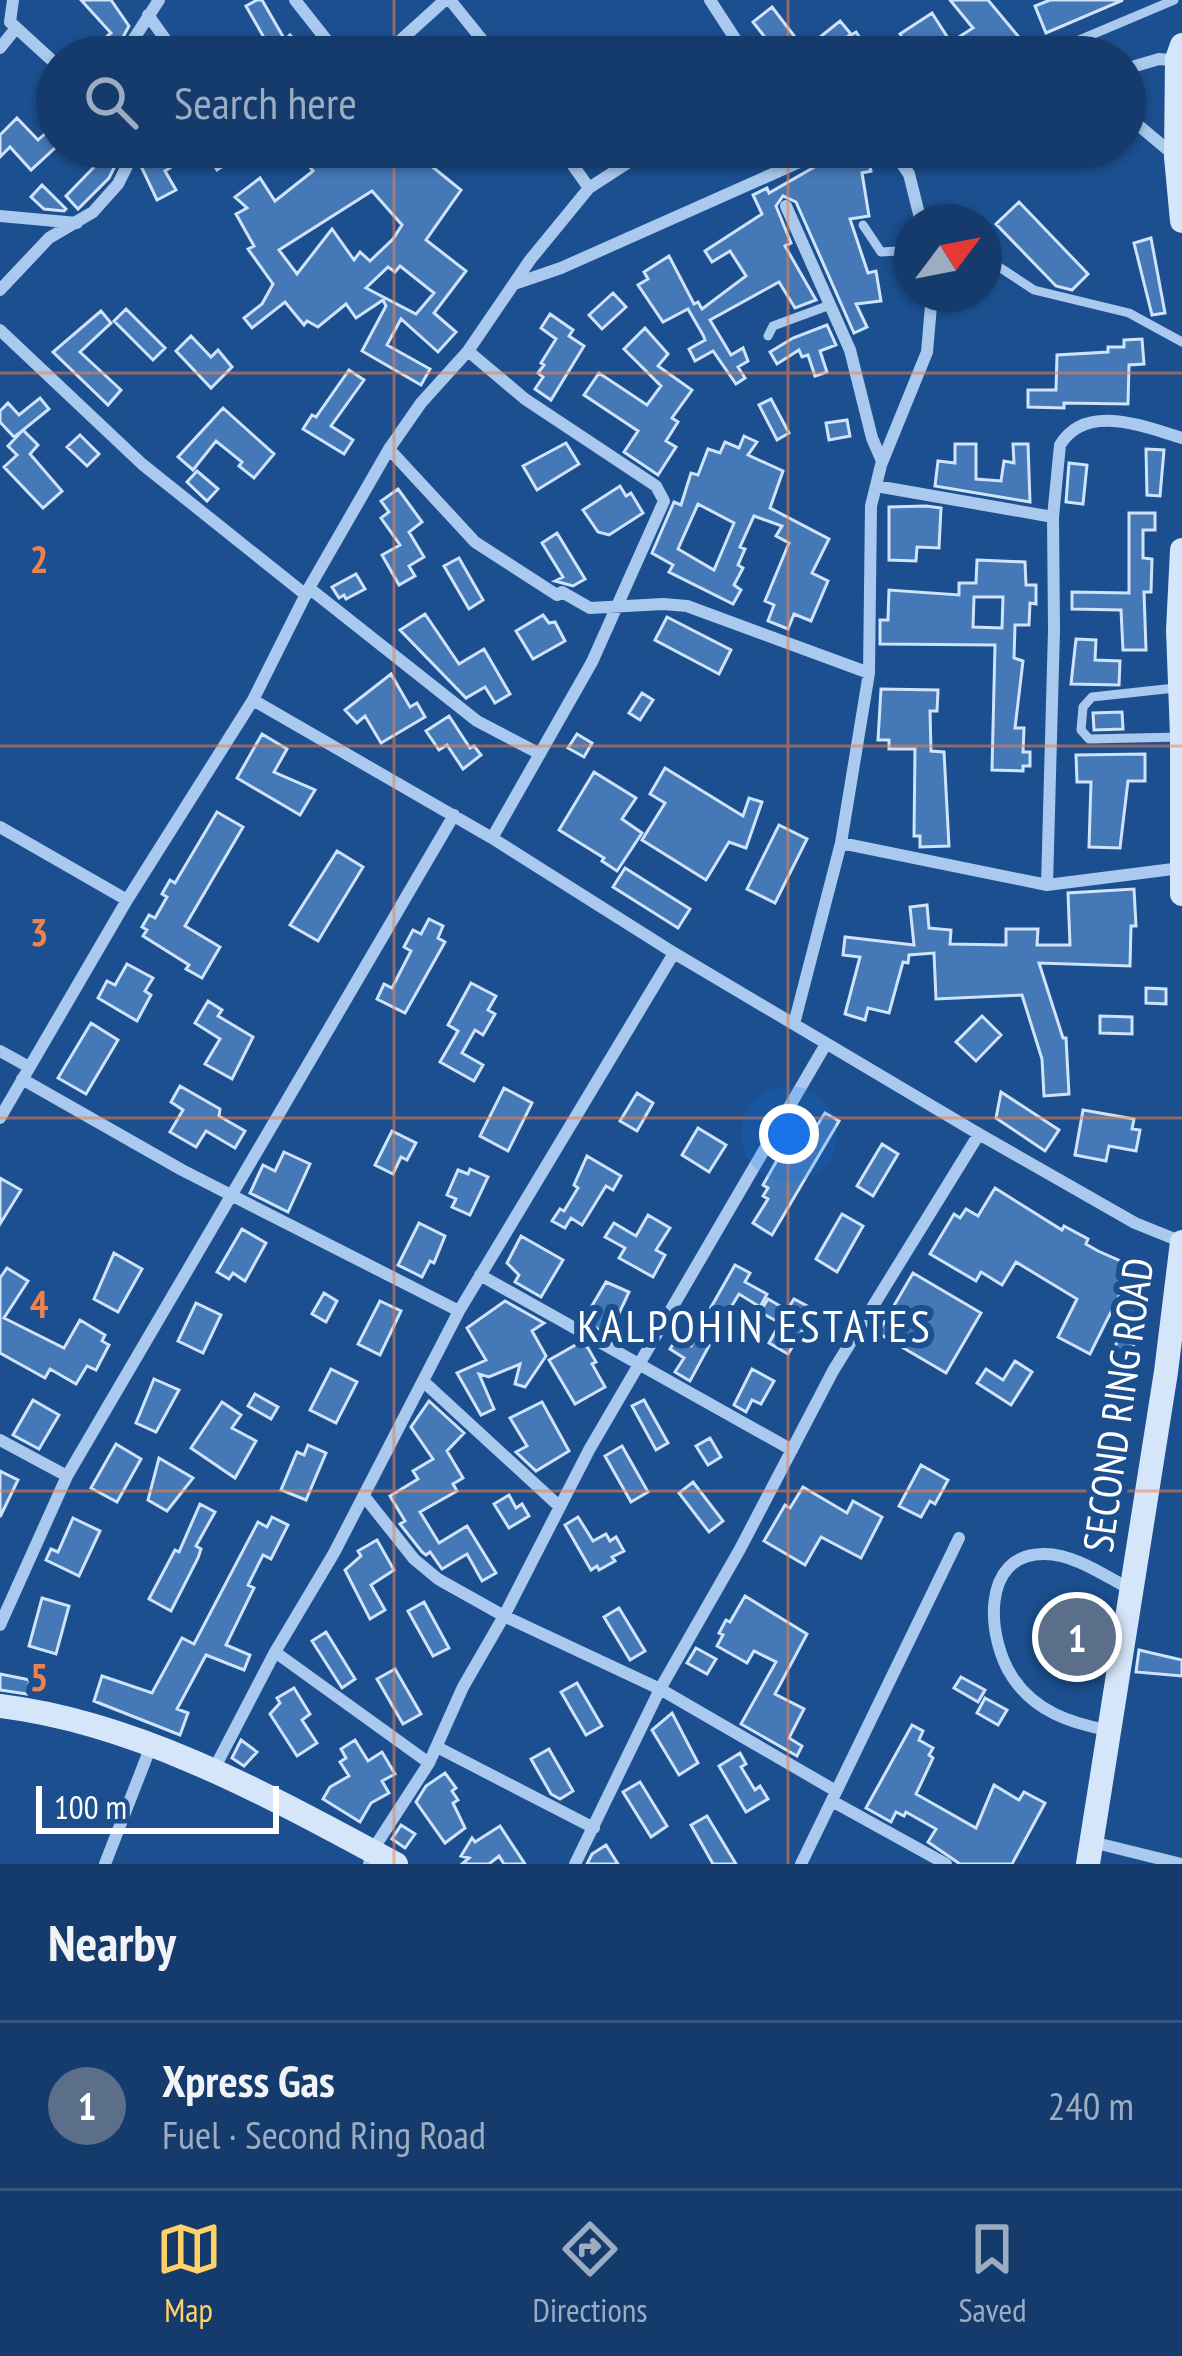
<!DOCTYPE html>
<html lang="en">
<head>
<meta charset="utf-8">
<style>
  :root { --surface:#143b6b; --page:#214673; --text:#f1f3f6; --muted:#9dadc1; --line:#33557e; --accent:#ffd166 }
  body { margin:0; font-family:"PT Sans Narrow",sans-serif; background:var(--page); color:var(--text) }
  .compass { position:absolute; left:894px; top:204px; width:108px; height:108px; border-radius:50%; background:var(--surface); box-shadow:0 3px 9px #0004; rotate:58deg }
  .scale { position:absolute; left:36px; bottom:30px; width:243px; box-sizing:border-box; padding-left:12px; border:6px solid #fff; border-top:0; font-size:33px; line-height:42px; white-space:nowrap; color:#fff; -webkit-text-stroke:9px #1b4f8f; paint-order:stroke }
  .you { position:absolute; left:789px; top:1134px; width:42px; height:42px; margin:-30px; border:9px solid #fff; border-radius:50%; background:#1a73e8; box-shadow:0 0 0 18px #1a73e833 }
  .badge { display:grid; place-items:center; width:78px; height:78px; border-radius:50%; background:var(--accent); color:#fff; font-size:39px; font-weight:700 }
  .pin { position:absolute; translate:-50% -50%; border:6px solid #fff; box-shadow:0 3px 12px #0006 }
  .list { margin:0; padding:0; list-style:none }
  h2 { display:flex; justify-content:space-between; align-items:center; height:156px; margin:0; padding:0 48px; font-size:51px }
  h2 small { font-size:39px; font-weight:400; color:var(--muted) }
  .list li { display:grid; grid-template-columns:78px 1fr auto; gap:36px; align-items:center; box-sizing:border-box; height:168px; padding:0 48px; border-top:3px solid var(--line) }
  .list b { display:block; font-size:45px; white-space:nowrap }
  .list p { margin:0; font-size:39px; white-space:nowrap; color:var(--muted) }
  .list em { font-size:39px; font-style:normal; color:var(--muted) }
  .icon { flex:none; width:66px; height:66px; fill:none; stroke:currentColor; stroke-width:2; stroke-linecap:round; stroke-linejoin:round }
  .map { position:relative; flex:none; width:1182px; height:1864px; overflow:hidden }
  .search { position:absolute; background:var(--surface); box-shadow:0 3px 9px #0004; left:36px; right:36px; top:36px; height:132px; display:flex; align-items:center; gap:30px; box-sizing:border-box; padding:0 42px; border-radius:66px; color:var(--muted); font-size:45px }
  .sheet { height:324px; background:var(--surface) }
  nav { display:flex; justify-content:space-around; align-items:center; box-sizing:border-box; height:168px; border-top:3px solid var(--line); background:var(--surface); font-size:33px; color:var(--muted) }
  nav a { display:grid; justify-items:center; gap:6px }
  nav .on { color:var(--accent) }
  .map>svg:first-child { display:block }
  .building { fill:#4478b7; stroke:#cfe3fa; stroke-width:3; fill-rule:evenodd }
  .lines { fill:none; stroke-linecap:round; stroke-linejoin:round }
  .lane { stroke:#a9c9ee; stroke-width:9 }
  .street { stroke:#a9c9ee; stroke-width:12 }
  .secondary { stroke:#d6e6fa; stroke-width:24 }
  .grid { fill:none; stroke:#ee8249; stroke-width:3; stroke-opacity:0.55 }
  .labels { text-anchor:middle; stroke-width:12; stroke-linejoin:round; paint-order:stroke }
  .street-label { font-size:42px; fill:#fff; stroke:#1b4f8f }
  .neighbourhood-label { font-size:45px; letter-spacing:3px; fill:#fff; stroke:#1b4f8f }
  .grid-label { font-size:39px; text-anchor:middle; font-weight:bold; fill:#ee8249; stroke:#1b4f8f; stroke-width:12; stroke-linejoin:round; paint-order:stroke }
</style>
</head>
<body>
<div class="map">
<svg width="1182" height="1864" viewBox="0 0 1182 1864">
  <rect width="100%" height="100%" fill="#1b4f8f"/>
  <path class="building" d="M81 0H111L129 26 112 57H105L97 45 111 33Z
    M257 0H262L285 40 290 35 302 48 292 57H275L246 6Z
    M950 0H988L1023 42 1005 57H957L948 44 973 28Z
    M1050 0H1123L1046 33 1035 6Z
    M772 7 798 41 779 55 753 22Z
    M932 13 948 38 915 57 900 34Z
    M840 21 851 34 823 57H795Z
    M856 32 873 57H857L845 39Z
    M17 118 38 140 57 123V146L31 170 10 147 0 157V135Z
    M81 147H103L118 160 109 178 78 209 66 196 96 165Z
    M149 147H203L165 171 176 190 157 200 139 162 152 151Z
    M204 147H219L228 163 217 170Z
    M309 147H322L330 157 343 147H408L461 190 426 240 466 271 434 313 456 332 438 352 401 319 387 345 430 369 421 385 362 351 386 306 383 300 356 318 346 304 318 327 307 321 304 325 285 302 252 328 244 318 262 304 273 284 248 249 254 246 236 214 247 208 235 197 260 178 275 201 313 171 300 154ZM372 191 402 225 393 239 370 261 360 252 354 260 332 229 297 274 279 250ZM400 266 434 293 416 314 366 288 388 267 395 272Z
    M867 154 871 171 862 173 869 216 850 219 868 273 876 271 881 301 856 304 867 327 854 333 796 202 783 196 776 206 791 243 785 246 816 300 795 308 779 282 710 320 731 355 743 348 748 361 738 367 745 378 736 384 713 351 695 361 689 349 705 340 703 335 688 309 663 322 638 285 648 279 644 272 669 256 694 304 698 302 702 309 746 276 730 251 712 262 705 251 762 214 753 195 767 188 769 193 818 165Z
    M42 185 66 209 64 211 44 209 31 197Z
    M1019 202 1088 274 1072 290 1056 286 996 224Z
    M1151 238 1165 313 1152 315 1134 243Z
    M613 293 626 307 602 329 589 315Z
    M126 309 165 348 153 360 114 321Z
    M101 311 111 323 80 352 121 390 108 405 53 352Z
    M550 314 573 330 569 336 584 346 551 400 535 389 543 377 538 373 544 365 541 363 556 339 541 328Z
    M827 325 836 345 820 351 827 372 815 376 808 355 802 357 799 350 777 364 770 352 793 338Z
    M645 328 668 354 658 366 692 390 672 418 678 422 666 441 676 447 658 475 624 452 638 431 584 395 599 373 647 405 661 386 624 349Z
    M191 336 211 357 218 350 232 367 211 388 176 351Z
    M1142 339 1144 364 1129 365 1128 404 1064 403V408L1028 407V390H1056L1057 355 1108 352V347H1124V340Z
    M349 370 364 380 331 426 353 440 344 454 303 429 312 415 316 417Z
    M40 398 49 409 23 430 38 445 30 454 62 491 43 508 4 467 17 455 8 446 22 431 14 437 0 422V411L8 403 19 415Z
    M771 399 789 433 777 440 759 405Z
    M223 408 274 454 254 478 239 466 242 462 216 441 193 470 178 457Z
    M847 420 850 436 829 440 826 423Z
    M80 435 99 454 87 466 67 447Z
    M744 436 757 442 748 455 783 471 770 508 829 539 812 573 828 581 811 621 794 614 788 629 768 621 774 605 765 601 789 543 776 536 782 526 754 516 740 547 745 549 738 565 743 568 734 585 741 590 733 604 669 572 673 565 652 553 674 502 681 505 691 473 698 475 708 449 720 453 725 442 739 448ZM698 504 734 523 714 570 678 549Z
    M566 443 579 464 537 490 523 466Z
    M955 444H976V479L1001 481 1004 461 1014 463 1013 444H1028L1030 502 935 486 938 461 955 463Z
    M1146 449 1164 450 1160 496 1147 495Z
    M1069 463 1087 465 1083 504 1066 502Z
    M197 471 218 489 207 501 187 482Z
    M620 486 626 496 631 493 643 513 609 535 598 532 583 510Z
    M398 489 422 522 409 532 424 557 409 566 415 576 399 585 382 555 400 545 381 518 389 512 381 501Z
    M926 506 941 508 939 548 917 547 916 561 889 560V507Z
    M1129 513H1155V530H1143V558L1152 559 1151 592H1144L1146 650H1123L1121 610 1072 609V592L1129 593Z
    M557 533 585 579 573 586 555 581 563 577 542 543Z
    M459 558 483 600 469 609 444 566Z
    M977 560 1025 562 1026 585H1036V604L1030 603 1029 625H1015L1014 658 1023 661 1015 728H1024L1023 752H1030V766H1023V771L992 770 995 645 880 644V620H888L889 590 959 595V583H976ZM974 597H1003L1002 628 973 627Z
    M356 574 365 589 346 599 344 595 339 598 332 587Z
    M425 614 459 664 484 649 510 694 495 703 485 687 466 698 400 630Z
    M543 615 549 623 555 622 565 641 533 659 516 631Z
    M667 617 731 650 719 674 655 640Z
    M1076 639 1096 640 1095 660 1120 661 1119 685 1071 684Z
    M391 674 410 707 417 703 425 717 381 743 365 716 357 723 345 710Z
    M881 689 938 690 937 711H930L931 751 944 752 949 846 920 847V836H914L915 749H889V740H878Z
    M642 693 653 700 640 720 629 713Z
    M1122 712 1123 729 1094 730 1093 713Z
    M449 716 470 748 474 746 481 755 463 769 447 745 439 750 426 731Z
    M262 734 287 749 274 772 315 790 300 815 237 778Z
    M577 734 592 743 584 757 568 748Z
    M1145 754V781H1128L1120 848 1089 847 1091 782H1077L1076 755Z
    M665 768 743 816 749 798 762 802 746 848 729 842 706 880 642 840 665 803 650 794Z
    M594 772 636 798 622 819 642 833 617 871 602 861 604 858 559 830Z
    M217 812 243 827 185 926 220 947 202 978 186 969 189 965 143 936 147 930 142 927 149 915 155 918 167 897 162 894 170 880 175 883Z
    M779 825 807 839 775 903 747 889Z
    M337 851 363 867 318 941 290 925Z
    M625 868 690 909 678 928 613 887Z
    M1134 889 1136 926H1131L1130 966 1039 963 1063 1038H1066L1069 1094 1044 1096 1042 1059 1022 995 936 999 934 953 909 955 908 963 903 962 889 1013 868 1008 865 1020 845 1014 860 957 843 955 845 937 914 945 910 907 927 905 929 928 951 930 950 944 1006 945V929H1038L1037 945H1070L1068 893Z
    M429 919 443 926 438 938 445 942 405 1013 377 999 384 984 392 988 411 951 404 947 413 930 421 934Z
    M127 964 153 978 145 991 151 995 137 1021 98 998 107 981 115 985Z
    M471 983 496 996 488 1010 495 1014 483 1035 475 1030 462 1053 483 1065 474 1081 440 1062 458 1031 448 1025Z
    M1146 988 1166 989V1004L1146 1003Z
    M208 1001 222 1010 218 1016 253 1037 232 1079 205 1064 220 1039 195 1023Z
    M982 1016 1001 1035 976 1061 956 1042Z
    M1100 1016 1132 1017V1034L1100 1033Z
    M91 1023 118 1040 86 1094 58 1078Z
    M180 1086 220 1109 219 1116 245 1131 235 1148 206 1131 196 1147 170 1132 183 1110 171 1102Z
    M504 1088 532 1103 508 1151 480 1136Z
    M1001 1092 1059 1130 1045 1151 996 1118Z
    M637 1093 653 1103 637 1131 620 1121Z
    M1083 1110 1134 1119 1132 1129 1140 1130 1136 1151 1109 1146 1106 1161 1075 1155Z
    M825 1113 839 1121 772 1235 753 1223 768 1199 763 1196 768 1188 763 1185 794 1130 800 1133 806 1122 816 1127Z
    M698 1128 726 1145 709 1172 682 1155Z
    M392 1131 416 1143 407 1160 401 1157 393 1174 375 1165Z
    M882 1144 898 1154 873 1196 857 1186Z
    M284 1152 310 1164 288 1212 250 1193 263 1165 275 1171Z
    M587 1156 621 1176 613 1190 606 1186 582 1225 571 1218 565 1228 552 1221 560 1209 564 1211 578 1188 574 1185Z
    M470 1169 488 1177 470 1215 452 1207 456 1199 447 1195 458 1170 468 1174Z
    M0 1178 21 1190 0 1224Z
    M995 1188 1062 1230 1064 1226 1088 1239 1086 1244 1098 1251 1150 1274 1143 1315 1127 1342 1134 1344 1125 1378 1108 1373 1132 1287 1125 1284 1090 1354 1058 1337 1077 1299 1016 1262 1002 1285 981 1272 976 1281 930 1254 954 1214 960 1218 966 1209 978 1216Z
    M842 1214 863 1226 837 1272 816 1259Z
    M648 1215 670 1228 656 1250 665 1255 653 1277 619 1258 625 1248 605 1237 614 1223 636 1236Z
    M419 1223 445 1236 434 1263 430 1261 422 1277 398 1265Z
    M242 1229 266 1243 245 1281 233 1273 229 1279 217 1272Z
    M521 1236 563 1260 541 1297 515 1282 519 1275 507 1263Z
    M114 1253 142 1269 118 1312 94 1299Z
    M735 1265 750 1273 745 1282 767 1294 760 1307 739 1294 725 1317 710 1309Z
    M7 1268 28 1281 4 1318 64 1348 80 1320 105 1335 102 1341 109 1345 96 1370 87 1366 76 1384 50 1369 45 1378 0 1353V1278Z
    M913 1273 981 1313 946 1373 878 1333Z
    M606 1282 629 1292 609 1335 583 1321Z
    M324 1293 337 1301 326 1322 312 1314Z
    M768 1299 787 1310 794 1299 815 1310 788 1354 769 1343 780 1323 760 1312Z
    M380 1301 401 1311 380 1355 358 1344Z
    M505 1301 544 1323 532 1331 546 1356 525 1387 515 1384 520 1364 489 1377 479 1374 494 1409 481 1415 457 1373 486 1360 467 1328Z
    M196 1303 221 1315 203 1353 178 1341Z
    M703 1325 717 1331 690 1381 675 1372 684 1358 670 1349 677 1338 691 1346Z
    M579 1343 588 1348 596 1362 592 1364 605 1387 575 1404 549 1360Z
    M1015 1361 1032 1372 1011 1405 977 1383 986 1369 1003 1380Z
    M331 1369 357 1382 336 1423 310 1410Z
    M752 1369 774 1381 761 1404 752 1400 746 1412 734 1405Z
    M154 1379 179 1390 156 1432 136 1423Z
    M255 1394 278 1407 271 1419 248 1406Z
    M33 1400 59 1415 39 1449 13 1435Z
    M644 1400 668 1443 656 1450 632 1406Z
    M429 1401 464 1433 447 1451 463 1478 453 1484 457 1491 420 1512 439 1543 467 1526 496 1573 482 1581 467 1554 442 1569 430 1552 426 1555 422 1552 400 1524 405 1521 390 1496 418 1479 413 1471 433 1459 411 1427Z
    M222 1402 241 1415 232 1428 256 1441 235 1478 191 1448Z
    M542 1402 569 1451 536 1471 516 1452 527 1446 510 1418Z
    M710 1438 721 1457 708 1465 696 1446Z
    M116 1444 141 1459 117 1502 91 1488Z
    M308 1445 326 1453 306 1500 281 1490 297 1452 304 1455Z
    M622 1446 648 1492 631 1502 605 1456Z
    M1104 1450H1122V1471L1104 1470Z
    M159 1458 193 1478 167 1511 148 1500Z
    M921 1465 948 1480 935 1504 930 1501 921 1517 899 1506Z
    M0 1471 18 1480 0 1517Z
    M693 1482 723 1521 709 1532 679 1493Z
    M803 1487 847 1513 853 1501 882 1517 861 1558 821 1537 805 1565 764 1541 785 1505 790 1508Z
    M509 1495 516 1508 522 1504 529 1516 509 1528 494 1504Z
    M200 1504 215 1512 196 1546 201 1549 198 1558 171 1611 149 1599 175 1550 179 1552Z
    M272 1517 288 1525 271 1559 263 1555 248 1585 254 1588 226 1645 250 1655 244 1670 206 1655 177 1709 188 1713 180 1735 94 1701 102 1676 152 1693 182 1638 194 1644 258 1522 267 1527Z
    M578 1517 593 1541 606 1534 610 1541 616 1537 624 1551 612 1557 615 1561 599 1570 597 1566 591 1570 565 1525Z
    M73 1518 100 1531 79 1576 46 1560 51 1549 58 1552Z
    M377 1540 394 1570 371 1585 385 1610 370 1619 345 1570 361 1556 358 1551Z
    M745 1596 807 1634 775 1694 804 1709 789 1738 802 1746 797 1756 741 1724 776 1662 754 1651 747 1663 717 1646 723 1635 719 1633 726 1620 730 1622Z
    M42 1598 69 1606 56 1654 29 1646Z
    M424 1602 449 1648 433 1656 408 1611Z
    M619 1608 645 1651 630 1660 604 1617Z
    M326 1632 355 1679 342 1688 312 1641Z
    M696 1648 716 1659 707 1674 687 1663Z
    M1139 1650 1182 1660V1676L1136 1672Z
    M395 1669 421 1714 403 1724 377 1679Z
    M0 1674 30 1680 27 1694 0 1690Z
    M961 1677 985 1690 978 1702 954 1688Z
    M577 1683 602 1726 586 1735 561 1692Z
    M294 1688 310 1714 302 1720 317 1743 297 1756 270 1714 280 1703 277 1698Z
    M985 1698 1007 1710 998 1725 977 1713Z
    M672 1713 698 1763 679 1775 652 1730Z
    M912 1725 923 1731 919 1740 933 1748 929 1755 933 1758 916 1794 976 1828 994 1785 1019 1800 1024 1792 1045 1803 1012 1864H960L928 1842 936 1829 906 1812 904 1816 896 1812 891 1822 866 1808Z
    M241 1740 257 1752 244 1766 232 1758Z
    M355 1740 368 1761 382 1752 395 1774 382 1781 389 1793 371 1803 360 1822 323 1799 330 1787 349 1776 340 1762 346 1758 341 1749Z
    M549 1749 573 1791 560 1799 551 1794 531 1759Z
    M740 1753 746 1764 741 1767 755 1790 760 1786 768 1799 746 1812 719 1766Z
    M445 1773 456 1788 452 1791 458 1800 453 1803 465 1828 445 1843 416 1802 426 1786Z
    M640 1782 667 1826 651 1837 623 1792Z
    M707 1816 736 1864H713L691 1825Z
    M401 1825 415 1834 405 1848 392 1839Z
    M500 1826 525 1864H504L499 1856 489 1864H462L469 1858 461 1856 472 1838 475 1842Z
    M606 1845 618 1864H587L592 1854Z"/>
  <g class="lines">
    <path class="lane" d="M1039 57 1174 0
      M863 225 881 252 912 250
      M984 262 996 265 1034 290 1129 313 1182 342
      M768 336 773 326 830 305
      M1175 688 1092 697 1083 707 1081 730 1089 739 1180 737"/>
    <path class="street" d="M13 0 10 22 57 65
      M295 0 340 57
      M450 0 496 57
      M710 0 747 57
      M148 15 178 57
      M0 48 16 28
      M122 57 159 0
      M382 57 445 0
      M1125 69 1159 59 1181 61
      M1125 114 1175 156
      M560 147 589 188
      M890 147 909 174 921 222
      M786 206 850 350 872 438 882 461
      M0 216 77 223
      M517 283 561 268 833 147
      M0 290 49 238 93 212 118 184 128 164 131 147
      M0 330 142 464 306 595
      M468 351 525 399 656 486 664 501 592 662 492 838
      M389 449 475 542 557 595 562 592 590 608 663 604 687 606 869 673
      M876 486 1053 517
      M309 588 477 721 540 754
      M253 700 492 838 674 953 979 1134 1135 1223 1182 1242
      M0 827 127 900
      M841 843 1047 885 1181 868
      M1047 885 1054 630 1053 517 1060 445C1086 402 1145 427 1182 438
      M794 1024 841 843 869 673 871 506 881 465 927 352 932 294
      M0 1051 29 1067
      M22 1079 182 1170 459 1311
      M0 1118 127 900 253 700 309 588 389 449 421 403 468 351 530 260 589 188 652 147
      M480 1275 792 1450
      M424 1382 560 1507
      M0 1440 67 1476
      M364 1496 414 1559 438 1579 504 1616 660 1689 836 1791
      M0 1625 67 1476 454 815
      M275 1652 429 1763
      M1107 1730C1070 1723 1035 1711 1013 1678 987 1640 979 1553 1045 1554 1074 1554 1105 1576 1130 1589
      M437 1747 594 1828
      M213 1771 275 1652 334 1553 459 1311 674 953
      M832 1801 946 1864
      M1092 1842 1181 1864
      M105 1864 151 1746
      M369 1864 372 1851 429 1763 463 1687 504 1616 589 1450 826 1044
      M575 1864 660 1689 740 1549 833 1371 979 1134
      M801 1864 959 1538"/>
    <path class="secondary" d="M1182 45 1177 59 1176 157 1182 221
      M1182 550 1178 630 1182 736
      M1182 738V894
      M0 1706C140 1723 273 1798 396 1864
      M1088 1864 1166 1372 1182 1242"/>
  </g>
  <path class="grid" d="M394 0V57M788 0V57M394 147V1864M788 147V1864M0 373H1182M0 746H1182M0 1118H1182M0 1491H1182"/>
  <g class="labels">
    <g class="street-label">
      <text transform="translate(1118 1405) rotate(-82)" y="15">SECOND RING ROAD</text>
    </g>
    <g class="neighbourhood-label">
      <text x="755" y="1342">KALPOHIN ESTATES</text>
    </g>
  </g>
  <g class="grid-label">
    <text x="39" y="573">2</text>
    <text x="39" y="946">3</text>
    <text x="39" y="1318">4</text>
    <text x="39" y="1691">5</text>
  </g>
</svg>
<svg class="compass" viewBox="-18 -18 36 36"><path d="M0-13l5 13h-10z" fill="#e53935"/><path d="M0 13l5-13h-10z" fill="#9dadc1"/></svg>
<div class="scale">100 m</div>
<div class="you"></div>
<div class="pin badge" style="left:1077px;top:1637px;background:#5c6f8a">1</div>
<div class="search"><svg class="icon" aria-label="search" viewBox="0 0 24 24"><circle cx="10" cy="10" r="6"/><path d="M15 15l6 6"/></svg>Search here</div>
</div>
<section class="sheet">
<h2>Nearby<small></small></h2>
<ul class="list">
<li><span class="badge" style="background:#5c6f8a">1</span><div><b>Xpress Gas</b><p>Fuel · Second Ring Road</p></div><em>240 m</em></li>
</ul>
</section>
<nav>
<a class="on"><svg class="icon" aria-label="map" viewBox="0 0 24 24"><path d="M3 6l6-2 6 2 6-2v14l-6 2-6-2-6 2zM9 4v14M15 6v14"/></svg>Map</a>
<a><svg class="icon" aria-label="directions" viewBox="0 0 24 24"><path d="M12 3l9 9-9 9-9-9zM9 14v-3h6M13 9l2 2-2 2"/></svg>Directions</a>
<a><svg class="icon" aria-label="saved" viewBox="0 0 24 24"><path d="M7 4h10v16l-5-4-5 4z"/></svg>Saved</a>
</nav>
</body>
</html>
